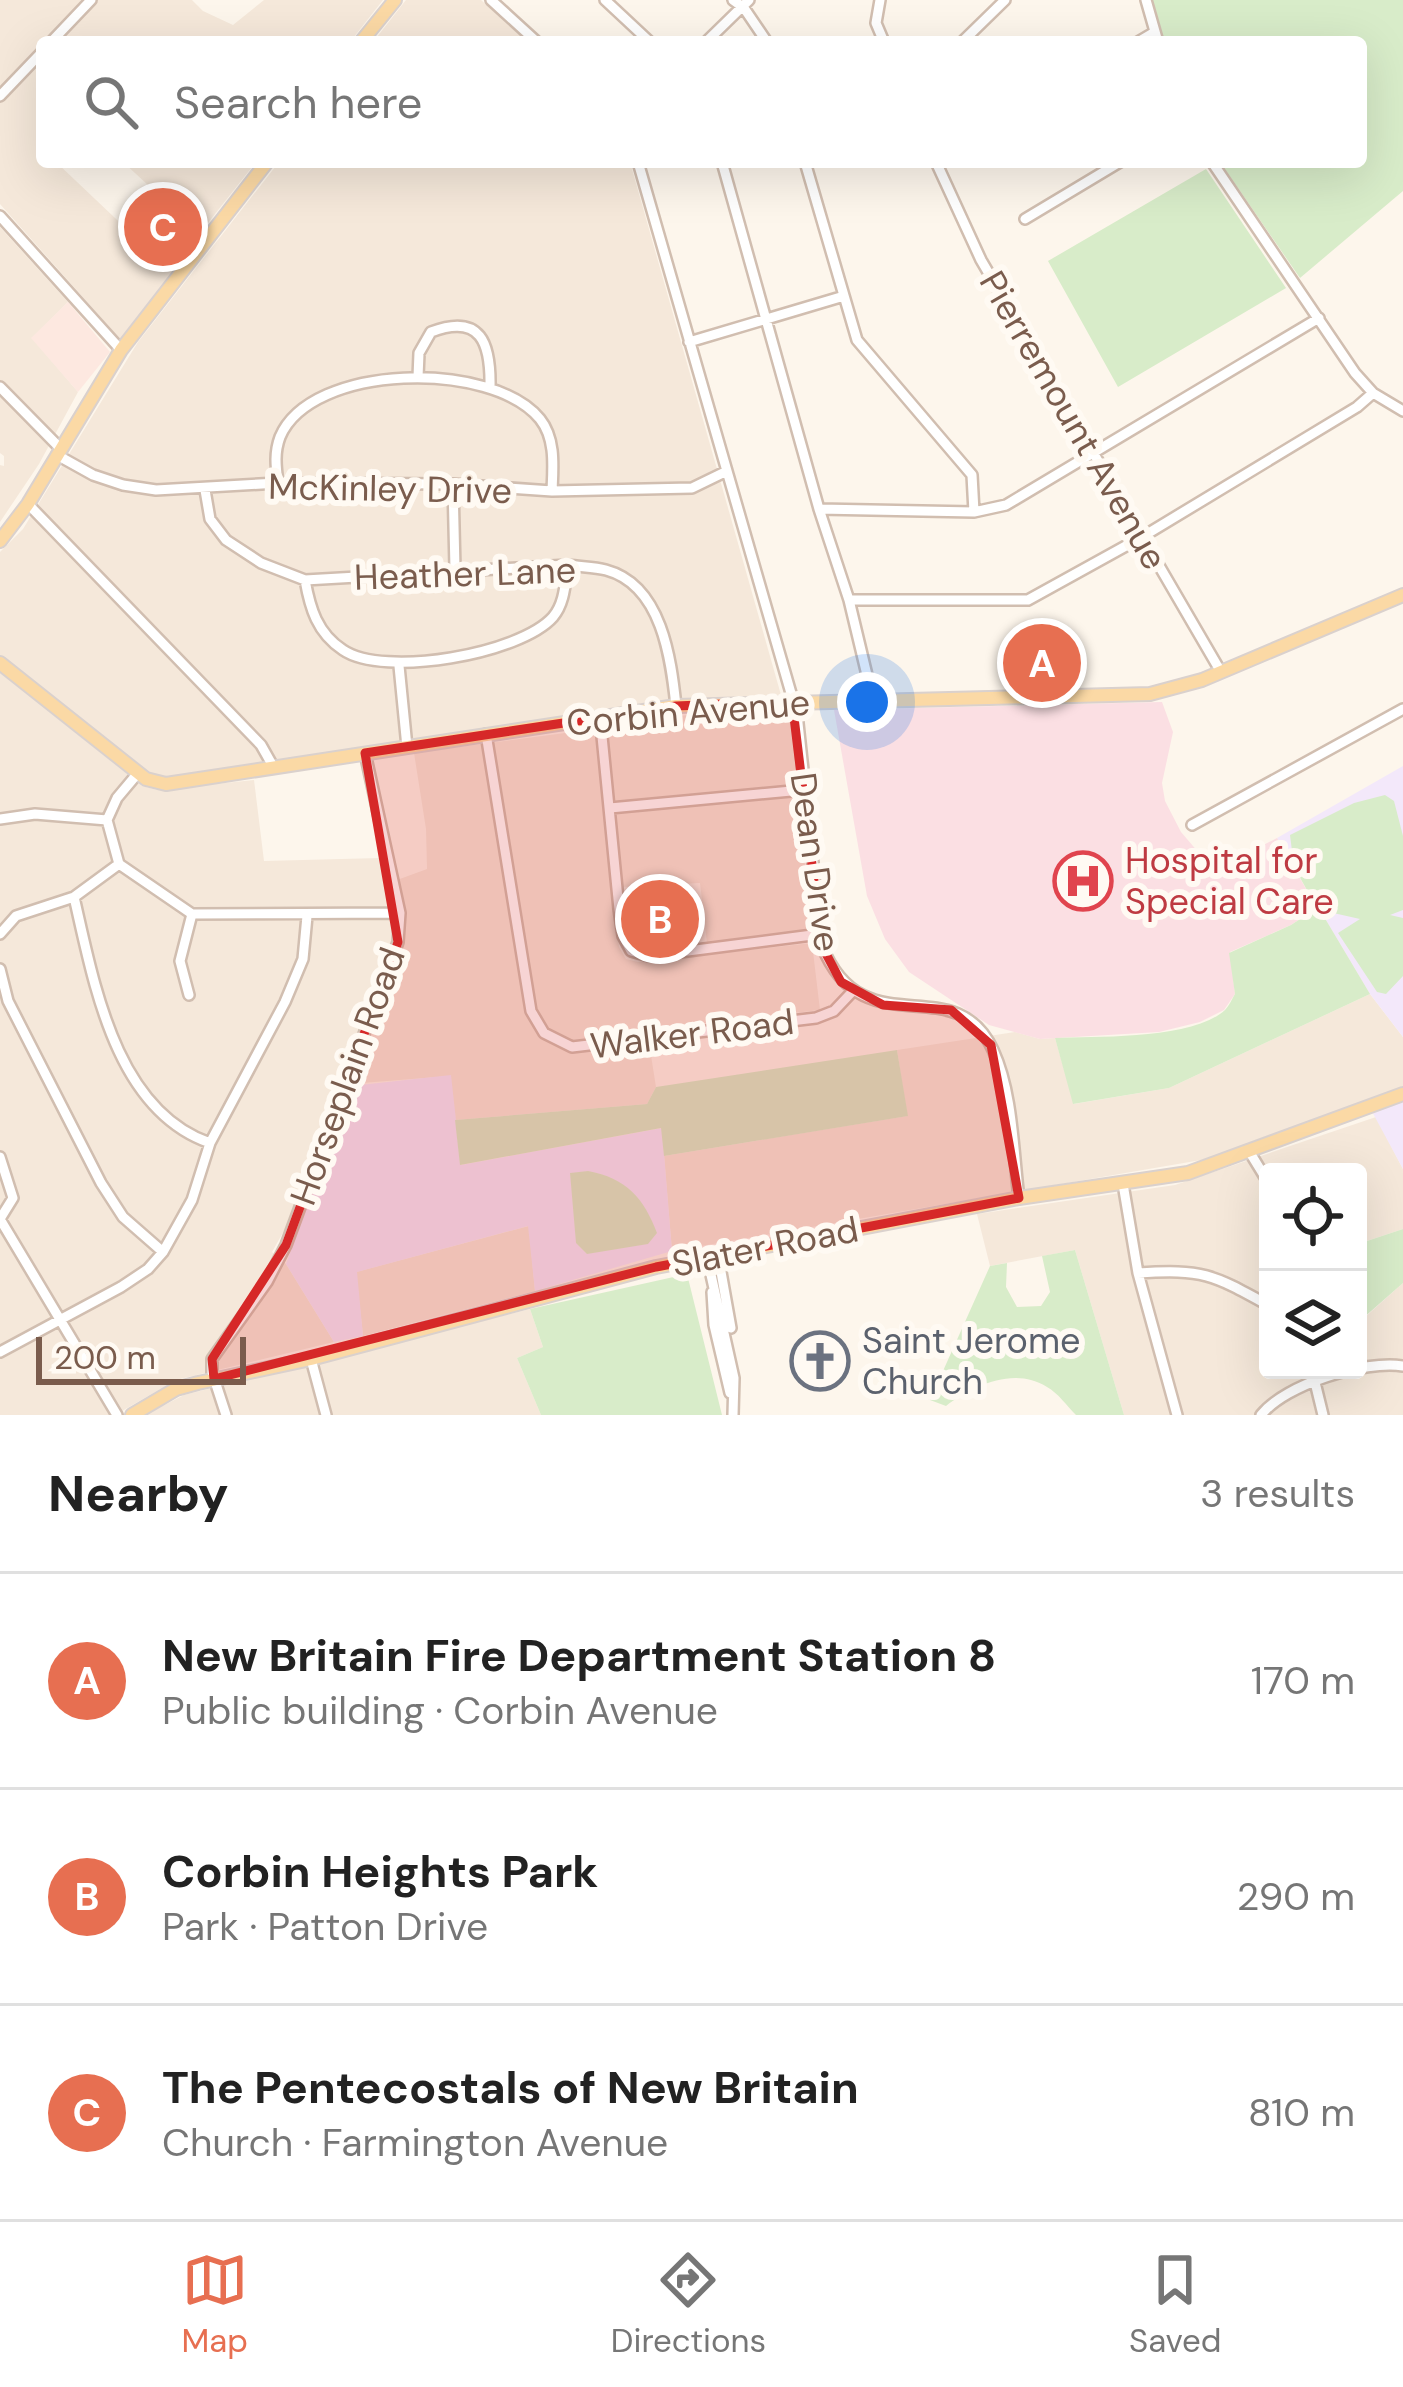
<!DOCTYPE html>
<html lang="en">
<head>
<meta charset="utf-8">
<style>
  :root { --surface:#fff; --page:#f6f6f6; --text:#222; --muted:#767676; --line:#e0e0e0; --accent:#e76f51 }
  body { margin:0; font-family:"DM Sans",sans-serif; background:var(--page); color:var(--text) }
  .controls { position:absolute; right:36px; bottom:36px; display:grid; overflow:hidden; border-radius:12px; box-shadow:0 12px 48px #0002 }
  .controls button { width:108px; height:108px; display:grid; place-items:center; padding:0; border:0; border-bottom:3px solid var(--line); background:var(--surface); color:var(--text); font:60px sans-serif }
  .scale { position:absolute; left:36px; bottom:30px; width:210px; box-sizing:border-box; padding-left:12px; border:6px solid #7a5c4d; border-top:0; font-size:33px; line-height:42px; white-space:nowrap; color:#7a5c4d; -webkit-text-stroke:9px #fffaf3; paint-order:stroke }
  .you { position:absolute; left:867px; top:702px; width:42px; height:42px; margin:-30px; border:9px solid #fff; border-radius:50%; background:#1a73e8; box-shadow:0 0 0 18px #1a73e833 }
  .badge { display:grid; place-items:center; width:78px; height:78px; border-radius:50%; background:var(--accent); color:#fff; font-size:39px; font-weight:700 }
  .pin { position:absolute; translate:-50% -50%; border:6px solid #fff; box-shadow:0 3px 12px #0006 }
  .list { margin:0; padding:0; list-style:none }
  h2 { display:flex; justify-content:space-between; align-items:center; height:156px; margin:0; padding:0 48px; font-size:51px }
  h2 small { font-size:39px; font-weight:400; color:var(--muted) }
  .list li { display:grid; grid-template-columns:78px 1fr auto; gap:36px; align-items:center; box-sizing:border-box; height:216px; padding:0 48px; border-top:3px solid var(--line) }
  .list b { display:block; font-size:45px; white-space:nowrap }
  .list p { margin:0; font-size:39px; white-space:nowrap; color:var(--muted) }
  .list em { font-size:39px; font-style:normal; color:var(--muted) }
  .icon { flex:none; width:66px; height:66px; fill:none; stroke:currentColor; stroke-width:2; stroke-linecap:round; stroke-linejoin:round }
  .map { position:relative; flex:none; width:1403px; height:1415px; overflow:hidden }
  .search { position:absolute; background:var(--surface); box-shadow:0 12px 48px #0002; left:36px; right:36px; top:36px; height:132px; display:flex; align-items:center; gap:30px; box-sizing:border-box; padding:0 42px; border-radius:12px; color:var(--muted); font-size:45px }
  .sheet { height:804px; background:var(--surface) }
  nav { display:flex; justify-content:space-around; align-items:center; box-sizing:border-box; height:168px; border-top:3px solid var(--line); background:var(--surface); font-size:33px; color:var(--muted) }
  nav a { display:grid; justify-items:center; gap:6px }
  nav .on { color:var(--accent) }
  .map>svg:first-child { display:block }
  .residential { fill:#f5e8da }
  .commercial { fill:#fde8e0 }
  .education { fill:#f3e8fa }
  .medical { fill:#fbdfe3 }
  .green { fill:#d8ecc9 }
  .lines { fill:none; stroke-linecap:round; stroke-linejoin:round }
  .minor-casing { stroke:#d1beb0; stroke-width:14 }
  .major-casing { stroke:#dad1cd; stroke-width:16 }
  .minor { stroke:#fff; stroke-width:9 }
  .major { stroke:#fbd9a5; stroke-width:12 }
  .marked { fill:#d62828; fill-opacity:0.2; stroke:#d62828; stroke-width:9; stroke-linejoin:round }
  .labels { text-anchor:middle; stroke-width:12; stroke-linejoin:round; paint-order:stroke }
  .street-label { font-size:36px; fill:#7a5c4d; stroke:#fffaf3 }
  .health-label { font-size:36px; fill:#be3a42; stroke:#fffaf3; text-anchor:start }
  .worship-label { font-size:36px; fill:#5b616d; stroke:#fffaf3; text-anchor:start }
</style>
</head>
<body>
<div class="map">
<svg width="1403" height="1415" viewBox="0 0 1403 1415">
  <rect width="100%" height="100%" fill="#fdf6ec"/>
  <path class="residential" d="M0 0H192L203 11 233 25 264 0H383L350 42H42V162H56L173 273 121 340 0 204Z
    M406 0H481L527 42H373Z
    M123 162H256L200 233Z
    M279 162H630L781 695 155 778 0 657V552L23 529 138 342Z
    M0 227 68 302 32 338 78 392 39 464 0 522V465L4 466V456L0 453Z
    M0 672 142 786 157 790 254 780 264 861 380 858 386 884 427 869 426 829 414 753 595 729 619 947 626 959 638 962 812 943 820 1010 647 1030 656 1087 647 1104 455 1120 450 1076 337 1085 285 1229 272 1252 286 1264 334 1342 176 1380 115 1415H0Z
    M777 708 791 717 811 930 707 943 700 883 622 887 607 727 616 721Z
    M1370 994 1403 1037V1087L1207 1159 672 1251 664 1156 907 1116 897 1050 1015 1032 1040 1039 1055 1038 1074 1104 1169 1088Z
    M1376 1117 1403 1169V1229L1358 1244V1172H1268V1370H1358V1313L1363 1319 1403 1283V1415H1124L1075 1250 990 1266 977 1214 1175 1185Z
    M529 1226 535 1291 363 1336 356 1272Z
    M530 1309 543 1347 517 1358 541 1415H145L184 1395Z"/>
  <path class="commercial" d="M68 302 110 352 78 392 31 338Z"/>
  <path class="education" d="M1403 766V1037L1370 994 1277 838Z
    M451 1075 461 1165 662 1128 672 1251 535 1291 528 1226 357 1272 363 1336 334 1342 286 1264 351 1086Z
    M1403 1094V1169L1369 1106Z"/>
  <path class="medical" d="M1162 702 1173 732 1162 783 1165 801 1181 832 1205 860 1223 866 1277 838 1317 908 1291 925 1230 952 1235 994 1224 1010 1200 1022 1159 1032 1040 1039 989 1025 909 972 885 939 867 896 834 710Z"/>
  <path class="green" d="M1152 0H1403V191L1300 278 1220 162H1361V42H1162Z
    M1206 169 1286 288 1118 387 1048 261Z
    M1385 795 1394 801 1403 836V910L1390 915 1403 918V976L1386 994 1377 992 1338 933 1360 919 1320 910 1370 994 1169 1088 1073 1104 1055 1038C1098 1036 1192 1040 1225 1010 1229 1006 1232 999 1235 994L1229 953 1291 925 1317 908 1294 867 1290 835 1354 803Z
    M688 889 696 943 649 951 635 950 627 937 624 898Z
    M897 1050 908 1116 664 1156 661 1128 460 1165 455 1120 647 1104 656 1087Z
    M588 1171C626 1178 644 1198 657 1233L648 1244 587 1254 576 1243 570 1173Z
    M1403 1229V1283L1362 1319 1358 1313V1244Z
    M1075 1250 1124 1415H1076C1067 1406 1058 1393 1047 1387 1014 1366 972 1386 946 1406L930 1400 990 1266 1007 1263 1006 1287 1017 1307 1041 1306 1050 1292 1042 1256Z
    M687 1274 722 1415H541L517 1358 543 1347 530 1309Z"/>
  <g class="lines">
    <g class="minor-casing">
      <path id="minor" d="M491 0 537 42
        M605 0 650 42
        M733 0 744 8 767 42
        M880 0 876 23 884 42
        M1146 0 1158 42
        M51 42 91 0
        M706 42 749 0
        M962 42 1005 0
        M1138 42 1155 32
        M0 96 42 52
        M638 162 797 714 822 946C864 1050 954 966 993 1050 1013 1093 1013 1151 1019 1198
        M722 162 819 509 849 600 873 700
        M805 162 857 340 972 475 974 512
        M936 162 981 260 1221 672
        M1212 162 1355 373 1373 393 1403 411
        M0 216 121 350
        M1025 219 1120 162
        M689 342 844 296
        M418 377 419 353 431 332C481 313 491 343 490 388
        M0 387 61 449
        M57 455 93 475 123 485 156 490 278 483 453 484 552 491 692 488 727 471
        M278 483C276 467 274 453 280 437 311 363 492 360 540 419 556 439 553 467 552 491
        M453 484 455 569
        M205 490 210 519 226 540 261 563 305 580 568 565C580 567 594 567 606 570 662 585 671 659 676 706
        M28 504 261 745 274 768
        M819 509 974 512 1006 505 1319 318
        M305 580C310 608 317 633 343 650 384 678 520 654 553 617 565 603 565 583 568 565
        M849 600H1028L1142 537 1357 407 1373 393
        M399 666 407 747
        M600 716 619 909 623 936 631 951 649 956 820 934
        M486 734 531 1011 544 1033 572 1047 816 1018 834 1011 852 992
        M138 773 117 798 107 820 119 864 192 914 400 913
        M610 808 802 790
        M0 819 35 814 107 820
        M1192 825 1403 709
        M74 897C94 983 115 1110 210 1143
        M0 934 16 916 74 897 119 864
        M0 969 8 1001 101 1183 123 1217 163 1252
        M189 995 180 961 192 914
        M1249 1151 1268 1182
        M0 1157 13 1198 0 1219
        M1123 1184 1138 1273 1177 1415
        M0 1219 117 1415
        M718 1255 731 1328
        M707 1257 734 1378 733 1415
        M1138 1273C1203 1269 1212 1274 1268 1305
        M712 1292 714 1325 730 1393
        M0 1352 121 1287 148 1269 163 1252 192 1200 210 1143 285 1002 303 959 307 916
        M311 1359 326 1415
        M1312 1370 1323 1415
        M226 1415 212 1372V1359L267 1282 286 1245 398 942 400 913 365 753
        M1261 1415C1286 1384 1364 1360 1403 1366"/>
    </g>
    <g class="major-casing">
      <path id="major" d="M361 42 395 0
        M0 541 28 504 121 350 267 162
        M0 663 146 779 166 784 676 706 1150 694 1202 680 1403 595
        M132 1415 176 1389 198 1383 311 1359 656 1267 1019 1198 1188 1173 1403 1094"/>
    </g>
    <use href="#minor" class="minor"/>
    <use href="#major" class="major"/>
  </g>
  <path class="marked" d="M792 701 822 946 841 982 883 1005 951 1010 991 1045 1019 1198 656 1267 214 1379 212 1359 286 1245 398 942 365 753 676 706Z"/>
  <defs>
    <g id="hospital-ring" transform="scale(3)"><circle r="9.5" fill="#fffaf3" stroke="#e0444e" stroke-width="1.5"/><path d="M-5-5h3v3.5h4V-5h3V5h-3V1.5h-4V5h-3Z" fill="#e0444e"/></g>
    <g id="church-ring" transform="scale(3)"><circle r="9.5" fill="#fffaf3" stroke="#6b7280" stroke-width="1.5"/><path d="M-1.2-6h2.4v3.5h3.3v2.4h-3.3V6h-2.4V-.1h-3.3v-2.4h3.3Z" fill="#6b7280"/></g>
  </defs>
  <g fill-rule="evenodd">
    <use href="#hospital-ring" x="1083" y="881"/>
    <use href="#church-ring" x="820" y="1361"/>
  </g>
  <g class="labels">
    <g class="street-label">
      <text transform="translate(1074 420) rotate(60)" y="13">Pierremount Avenue</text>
      <text transform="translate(390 488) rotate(1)" y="13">McKinley Drive</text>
      <text transform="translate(465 573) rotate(-2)" y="13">Heather Lane</text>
      <text transform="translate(688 712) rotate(-5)" y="13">Corbin Avenue</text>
      <text transform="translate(816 862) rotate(82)" y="13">Dean Drive</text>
      <text transform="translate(692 1033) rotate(-7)" y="13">Walker Road</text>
      <text transform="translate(347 1076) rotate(-70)" y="13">Horseplain Road</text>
      <text transform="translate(765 1246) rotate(-11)" y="13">Slater Road</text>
    </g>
    <g class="health-label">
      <text x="1125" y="873">Hospital for<tspan x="1125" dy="41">Special Care</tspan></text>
    </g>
    <g class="worship-label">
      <text x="862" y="1353">Saint Jerome<tspan x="862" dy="41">Church</tspan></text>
    </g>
  </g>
</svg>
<div class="controls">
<button><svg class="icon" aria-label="locate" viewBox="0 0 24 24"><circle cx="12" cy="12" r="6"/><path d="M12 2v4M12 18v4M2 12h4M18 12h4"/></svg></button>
<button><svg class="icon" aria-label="layers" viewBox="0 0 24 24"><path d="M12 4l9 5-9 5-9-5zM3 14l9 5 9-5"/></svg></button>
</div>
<div class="scale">200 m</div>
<div class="you"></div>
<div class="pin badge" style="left:1042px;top:663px">A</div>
<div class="pin badge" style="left:660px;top:919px">B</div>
<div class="pin badge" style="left:163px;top:227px">C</div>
<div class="search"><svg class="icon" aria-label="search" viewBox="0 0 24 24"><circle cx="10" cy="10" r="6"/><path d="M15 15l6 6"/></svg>Search here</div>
</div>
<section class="sheet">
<h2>Nearby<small>3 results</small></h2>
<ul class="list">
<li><span class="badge">A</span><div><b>New Britain Fire Department Station 8</b><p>Public building · Corbin Avenue</p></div><em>170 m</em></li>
<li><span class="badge">B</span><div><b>Corbin Heights Park</b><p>Park · Patton Drive</p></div><em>290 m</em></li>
<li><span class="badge">C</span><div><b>The Pentecostals of New Britain</b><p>Church · Farmington Avenue</p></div><em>810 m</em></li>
</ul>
</section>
<nav>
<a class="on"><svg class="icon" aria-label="map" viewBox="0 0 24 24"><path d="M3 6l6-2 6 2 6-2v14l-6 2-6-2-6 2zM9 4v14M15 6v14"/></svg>Map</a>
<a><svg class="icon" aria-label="directions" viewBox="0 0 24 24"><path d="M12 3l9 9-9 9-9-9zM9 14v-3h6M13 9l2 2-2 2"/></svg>Directions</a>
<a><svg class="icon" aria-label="saved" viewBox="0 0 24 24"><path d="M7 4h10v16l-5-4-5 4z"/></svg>Saved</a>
</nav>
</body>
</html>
